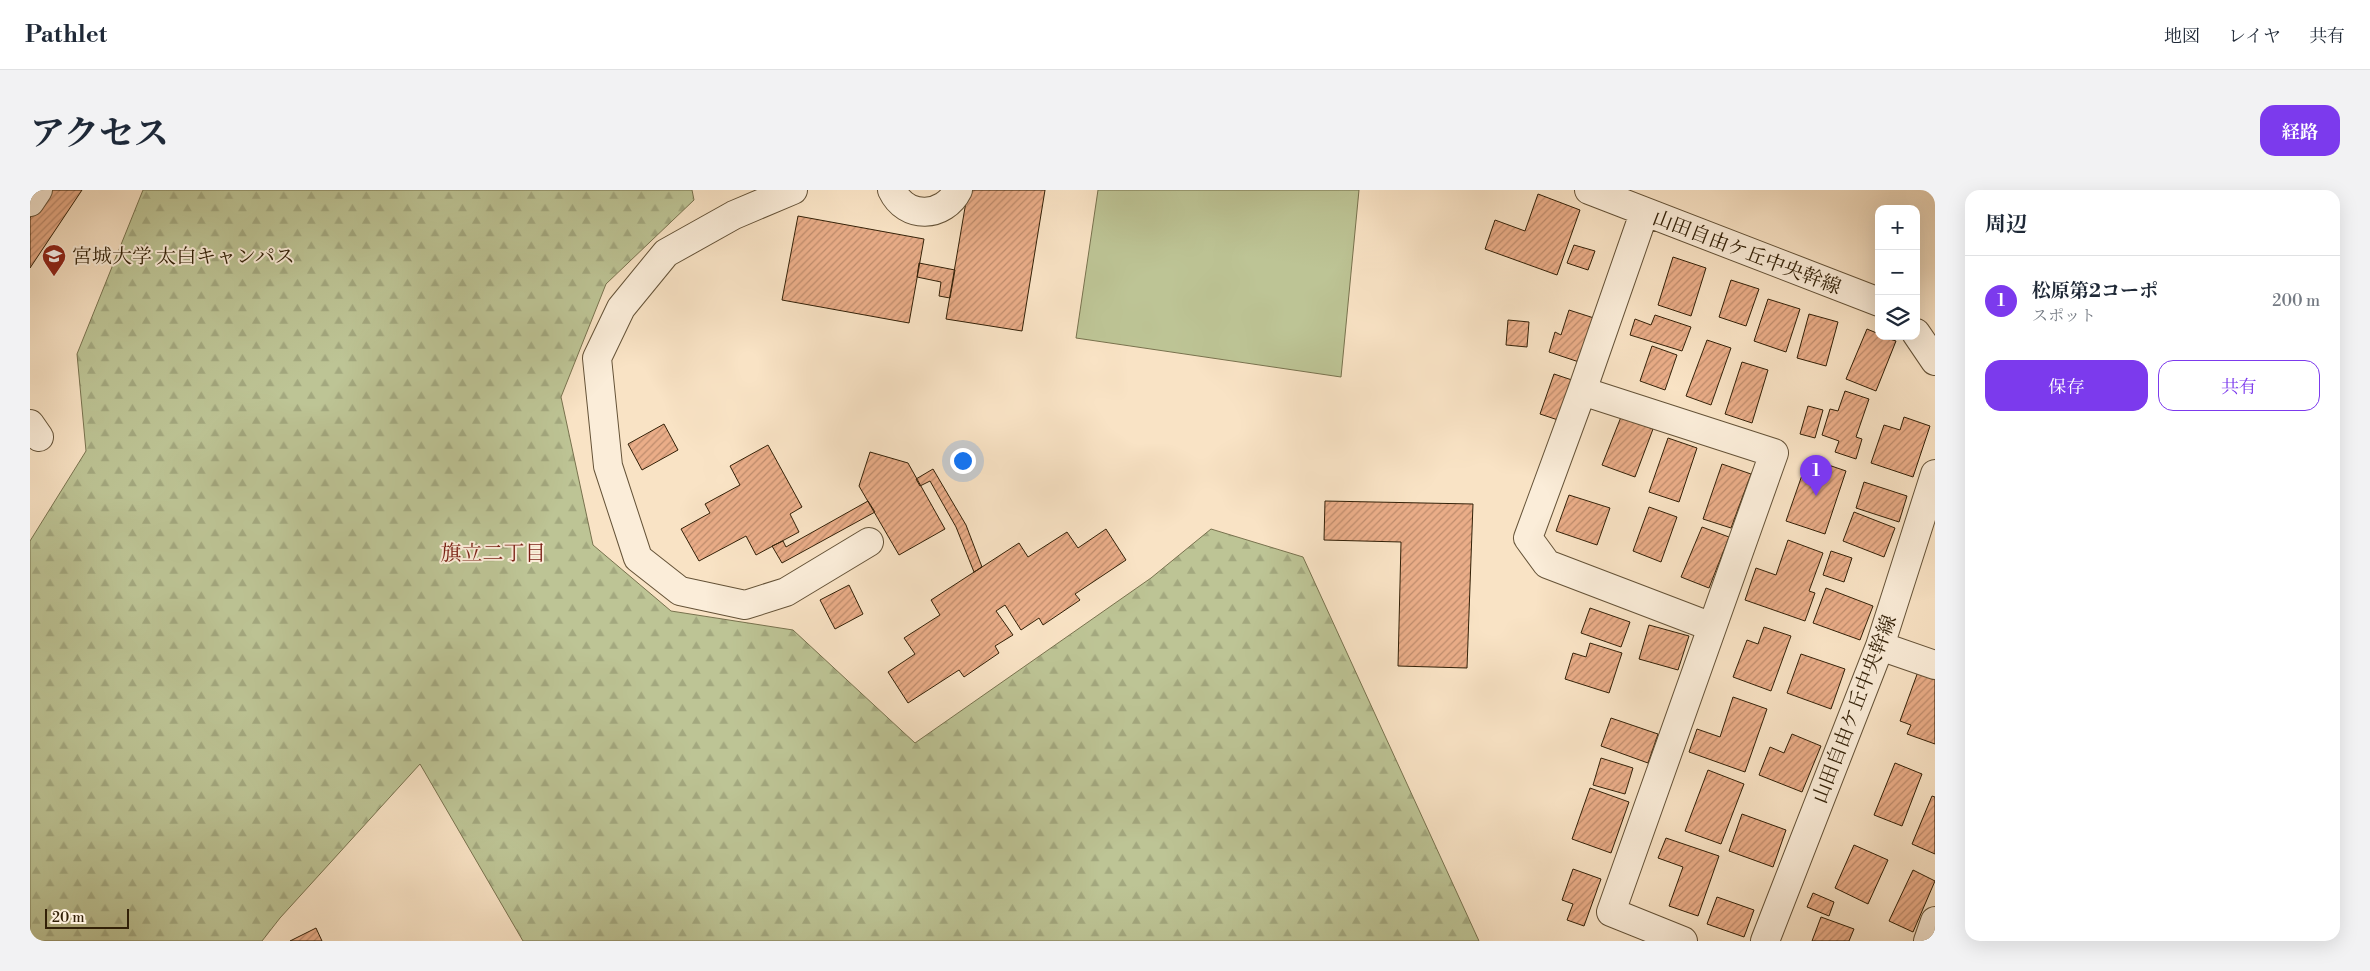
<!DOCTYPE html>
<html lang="ja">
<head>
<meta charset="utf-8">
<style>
  :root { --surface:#fff; --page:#f2f2f3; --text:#1f2937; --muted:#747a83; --line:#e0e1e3; --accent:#7c3aed }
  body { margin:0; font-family:"Libre Bodoni","Noto Serif JP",serif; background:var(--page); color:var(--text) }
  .controls { position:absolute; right:15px; top:15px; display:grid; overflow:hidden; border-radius:10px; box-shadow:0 5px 20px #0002 }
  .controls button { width:45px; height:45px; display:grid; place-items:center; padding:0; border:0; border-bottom:1px solid var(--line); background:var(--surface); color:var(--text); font:25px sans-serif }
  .scale { position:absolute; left:15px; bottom:12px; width:84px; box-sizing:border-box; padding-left:5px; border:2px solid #332108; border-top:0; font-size:14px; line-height:18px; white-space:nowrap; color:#332108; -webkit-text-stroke:4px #fbedd9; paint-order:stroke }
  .you { position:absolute; left:932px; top:270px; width:18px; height:18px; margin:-12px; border:4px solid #fff; border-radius:50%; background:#1a73e8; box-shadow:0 0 0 8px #1a73e833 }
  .badge { display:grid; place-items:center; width:32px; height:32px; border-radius:50%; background:var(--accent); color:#fff; font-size:16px; font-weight:700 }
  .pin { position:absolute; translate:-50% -41px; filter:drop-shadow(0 1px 2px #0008) }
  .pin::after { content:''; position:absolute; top:26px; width:18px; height:15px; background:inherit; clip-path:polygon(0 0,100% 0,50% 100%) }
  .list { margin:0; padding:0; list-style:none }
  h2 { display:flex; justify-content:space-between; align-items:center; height:65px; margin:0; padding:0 20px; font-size:21px }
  h2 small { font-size:16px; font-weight:400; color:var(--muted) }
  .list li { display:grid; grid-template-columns:32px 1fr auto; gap:15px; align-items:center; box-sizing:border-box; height:90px; padding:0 20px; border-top:1px solid var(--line) }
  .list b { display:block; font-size:19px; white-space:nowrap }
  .list p { margin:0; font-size:16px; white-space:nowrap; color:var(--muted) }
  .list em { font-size:16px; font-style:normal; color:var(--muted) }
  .actions { display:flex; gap:10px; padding:15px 20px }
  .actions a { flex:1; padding:11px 0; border:1px solid var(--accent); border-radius:15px; text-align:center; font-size:18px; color:var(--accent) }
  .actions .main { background:var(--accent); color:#fff }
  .icon { flex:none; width:28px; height:28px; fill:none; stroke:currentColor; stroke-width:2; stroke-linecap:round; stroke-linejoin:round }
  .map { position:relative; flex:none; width:1905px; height:751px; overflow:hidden; border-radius:15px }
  header { display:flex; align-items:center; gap:30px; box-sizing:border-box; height:70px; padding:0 25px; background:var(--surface); border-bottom:1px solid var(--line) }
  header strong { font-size:24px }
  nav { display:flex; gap:28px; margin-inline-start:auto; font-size:18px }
  .intro { display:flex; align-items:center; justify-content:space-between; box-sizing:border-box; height:120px; padding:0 30px }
  h1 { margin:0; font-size:35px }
  .button { padding:12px 22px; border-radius:15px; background:var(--accent); color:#fff; font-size:18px; font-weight:700 }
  main { display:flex; gap:30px; padding:0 30px }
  aside { flex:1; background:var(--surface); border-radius:15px; box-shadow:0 5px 20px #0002 }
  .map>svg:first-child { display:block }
  .forest { fill:url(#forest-firs); stroke:#78724e }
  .pitch { fill:#bdc495; stroke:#78724e }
  .building { fill:url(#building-hatch); stroke:#332108 }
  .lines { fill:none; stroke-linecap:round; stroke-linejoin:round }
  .minor-casing { stroke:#645237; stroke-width:30 }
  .minor { stroke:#fbedd9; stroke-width:28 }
  .labels { text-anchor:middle; stroke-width:4; stroke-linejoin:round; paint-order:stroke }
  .street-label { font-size:20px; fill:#332108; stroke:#fbedd9 }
  .poi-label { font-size:20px; fill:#332108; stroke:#fbedd9; text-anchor:start }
  .neighbourhood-label { font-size:21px; fill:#7a1f14; stroke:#fbedd9 }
</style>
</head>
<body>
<header>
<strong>Pathlet</strong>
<nav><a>地図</a><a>レイヤ</a><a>共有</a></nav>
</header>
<div class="intro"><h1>アクセス</h1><a class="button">経路</a></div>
<main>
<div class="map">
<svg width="1905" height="751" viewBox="0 0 1905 751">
  <defs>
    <pattern id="forest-firs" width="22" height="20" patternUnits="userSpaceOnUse" patternTransform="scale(1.25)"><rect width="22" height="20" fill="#bdc495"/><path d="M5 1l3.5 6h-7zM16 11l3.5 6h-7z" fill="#a3a87f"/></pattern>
    <pattern id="building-hatch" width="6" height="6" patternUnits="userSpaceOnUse" patternTransform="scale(1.25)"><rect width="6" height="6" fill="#eaad88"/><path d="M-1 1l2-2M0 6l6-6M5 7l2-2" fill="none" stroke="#be8c6d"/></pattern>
  </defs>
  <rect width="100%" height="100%" fill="#f9e3c5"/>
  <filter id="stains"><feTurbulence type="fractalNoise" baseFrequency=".004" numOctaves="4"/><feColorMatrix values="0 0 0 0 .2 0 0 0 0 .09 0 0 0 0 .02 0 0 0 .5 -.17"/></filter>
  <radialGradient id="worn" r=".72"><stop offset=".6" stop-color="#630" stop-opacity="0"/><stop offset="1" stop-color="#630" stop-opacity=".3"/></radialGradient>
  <path class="forest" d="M113 0H662L664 10 576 94 531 207 563 355 641 421 763 440 885 553 1121 388 1181 339 1273 367 1449 751H493L390 574 250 728 232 751H0V351L56 261 47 164Z"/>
  <path class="pitch" d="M1068 0H1329L1311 187 1046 148Z"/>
  <path class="building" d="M19 0H52L0 78V28Z
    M938 0H1015L992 141 916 129Z
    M1508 4 1550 20 1527 85 1455 59 1465 30 1495 41Z
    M768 26 894 49 879 133 752 110Z
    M1544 55 1565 61 1558 80 1537 73Z
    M1643 67 1676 78 1661 126 1628 115Z
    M889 73 925 80 920 108 909 106 911 92 887 87Z
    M1701 90 1729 99 1716 136 1689 127Z
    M1738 109 1770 119 1756 162 1724 151Z
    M1539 120 1567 129 1552 173 1519 162 1525 142 1531 145Z
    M1779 124 1808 132 1796 176 1767 168Z
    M1625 125 1661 137 1652 161 1600 145 1605 129 1621 135Z
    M1478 130 1499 132 1497 157 1476 155Z
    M1837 139 1849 144V146L1866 151 1846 201 1816 189Z
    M1677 150 1701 158 1681 215 1656 206Z
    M1622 156 1647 165 1635 200 1610 191Z
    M1712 172 1738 180 1722 233 1695 224Z
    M1524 184 1545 191 1531 231 1510 224Z
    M1815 201 1839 209 1826 247 1832 249 1826 269 1805 262 1809 251 1792 245 1800 219 1808 221Z
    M1778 216 1793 220 1785 248 1770 244Z
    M1591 227 1623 239 1605 287 1572 275Z
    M1874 227 1900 236 1883 287 1841 273 1854 235 1870 240Z
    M634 234 648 260 612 280 598 254Z
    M1638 248 1667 258 1649 312 1619 302Z
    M738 255 772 317 760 324 769 342 726 365 716 346 669 371 651 339 680 323 675 314 710 295 700 276Z
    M840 262 878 273 915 339 869 365 829 296Z
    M1778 268 1816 281 1795 344 1756 331Z
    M1692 274 1721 284 1701 338 1673 329Z
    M903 279 936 335 952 377 944 382 926 337 900 291 890 296 886 289Z
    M1834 292 1877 306 1869 332 1826 318Z
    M1539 305 1580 318 1567 355 1526 341Z
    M838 311 845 322 752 373 742 356 753 351 756 357Z
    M1295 311 1443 314 1437 478 1368 476 1371 352 1294 350Z
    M1619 317 1647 327 1631 372 1603 361Z
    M1824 322 1865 338 1854 367 1813 351Z
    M1672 337 1699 347 1679 398 1651 387Z
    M1076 339 1096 370 1045 404 1050 410 1013 435 1009 428 991 440 975 415 966 421 983 445 965 456 969 463 934 487 929 480 878 513 858 482 885 464 874 448 910 425 901 410 989 353 998 367 1037 342 1048 358Z
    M1758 350 1793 363 1779 401 1785 403 1775 431 1715 410 1726 378 1746 385Z
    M1801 361 1822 368 1814 392 1793 385Z
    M819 395 833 424 805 439 790 410Z
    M1796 398 1843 416 1830 450 1783 433Z
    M1560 418 1600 432 1591 457 1551 443Z
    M1619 435 1659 446 1648 480 1609 469Z
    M1734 437 1761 446 1741 501 1703 487 1717 450 1728 454Z
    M1560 453 1592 463 1579 503 1535 489 1543 463 1556 467Z
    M1771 464 1815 479 1801 519 1757 503Z
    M1889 479 1905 485V554L1877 544 1881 535 1870 531Z
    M1703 507 1737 519 1715 582 1659 562 1667 539 1690 547Z
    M1581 528 1628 544 1618 573 1571 556Z
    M1762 544 1791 556 1772 602 1729 585 1740 557 1754 563Z
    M1571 568 1603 578 1595 604 1563 595Z
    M1865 573 1892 584 1872 636 1844 625Z
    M1678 580 1714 594 1691 654 1655 641Z
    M1560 598 1599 612 1581 663 1542 649Z
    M1902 606 1905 607V664L1882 654Z
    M1712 624 1756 640 1743 677 1699 661Z
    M1636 648 1689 666 1668 726 1639 716 1653 677 1628 668Z
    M1824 655 1858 670 1838 714 1805 698Z
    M1543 679 1571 689 1554 736 1537 730 1543 714 1532 710Z
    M1883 680 1905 691 1883 742 1859 731Z
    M1783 703 1804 712 1799 726 1777 717Z
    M1687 707 1724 720 1714 747 1677 734Z
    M1791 727 1824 739 1819 751H1782Z
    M286 738 292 751H260Z"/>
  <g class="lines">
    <g class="minor-casing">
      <path id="minor" d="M763 0 704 25 636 63 591 118 567 168 578 276 608 368 650 401 715 415 756 402 839 352
        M862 0C876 30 914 28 928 0
        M1559 0 1849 112
        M0 12 8 0
        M1614 23 1552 201 1744 263 1581 722 1653 751
        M1886 143 1905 171
        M1552 201 1498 348 1517 374 1682 437
        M0 234 9 247
        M1850 456 1905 475
        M1735 751 1850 456 1905 284
        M1898 751 1905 731"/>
    </g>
    <use href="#minor" class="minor"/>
  </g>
  <defs>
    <g id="university-pin" transform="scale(1.25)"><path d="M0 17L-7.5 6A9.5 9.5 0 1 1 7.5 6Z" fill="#8f2418" stroke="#fbedd9"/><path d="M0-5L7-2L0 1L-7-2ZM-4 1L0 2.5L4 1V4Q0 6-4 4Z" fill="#fff"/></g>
  </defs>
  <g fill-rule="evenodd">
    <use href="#university-pin" x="24" y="66"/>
  </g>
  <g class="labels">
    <g class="street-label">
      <text transform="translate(1717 62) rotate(21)" y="7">山田自由ケ丘中央幹線</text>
      <text transform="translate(1824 519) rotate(-69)" y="7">山田自由ケ丘中央幹線</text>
    </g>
    <g class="poi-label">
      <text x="42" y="73">宮城大学 太白キャンパス</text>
    </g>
    <g class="neighbourhood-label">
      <text x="463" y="370">旗立二丁目</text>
    </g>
  </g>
  <rect width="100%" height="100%" filter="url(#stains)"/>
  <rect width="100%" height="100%" fill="url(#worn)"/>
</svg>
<div class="controls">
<button>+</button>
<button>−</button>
<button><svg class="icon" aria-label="layers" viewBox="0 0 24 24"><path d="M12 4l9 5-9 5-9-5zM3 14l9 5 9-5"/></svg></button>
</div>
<div class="scale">20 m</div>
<div class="you"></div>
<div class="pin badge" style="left:1786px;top:306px">1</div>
</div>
<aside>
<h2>周辺<small></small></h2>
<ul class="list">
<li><span class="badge">1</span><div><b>松原第2コーポ</b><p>スポット</p></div><em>200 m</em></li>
</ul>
<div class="actions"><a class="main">保存</a><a>共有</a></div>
</aside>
</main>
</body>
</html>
